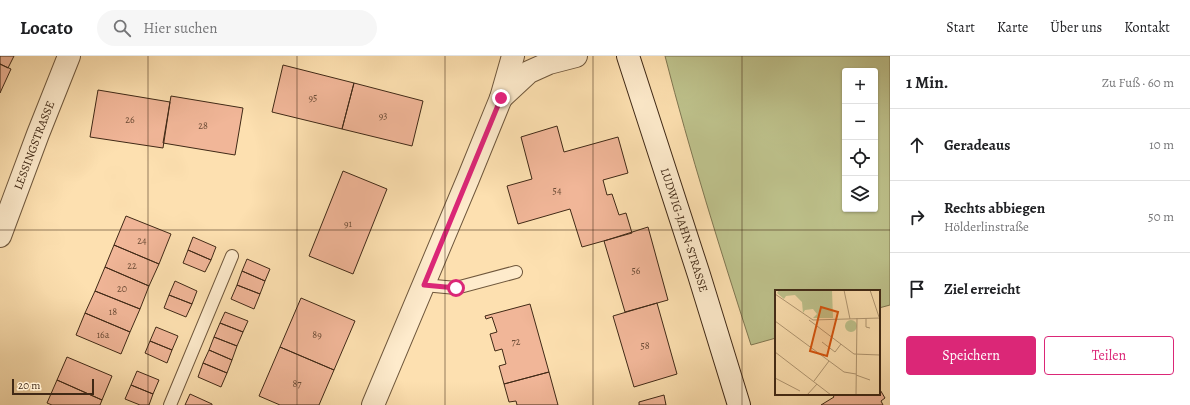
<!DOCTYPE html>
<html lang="de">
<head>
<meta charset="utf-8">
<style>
  :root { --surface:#fff; --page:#f6f6f6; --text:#202124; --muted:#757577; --line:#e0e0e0; --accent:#db2777 }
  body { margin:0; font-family:Alegreya,serif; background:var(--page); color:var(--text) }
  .controls { position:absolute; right:12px; top:12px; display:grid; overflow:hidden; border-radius:4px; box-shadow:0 1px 3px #0004 }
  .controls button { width:36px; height:36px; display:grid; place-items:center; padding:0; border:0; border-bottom:1px solid var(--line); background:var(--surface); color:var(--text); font:20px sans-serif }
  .scale { position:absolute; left:12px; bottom:10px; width:82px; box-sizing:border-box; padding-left:4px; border:2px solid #402916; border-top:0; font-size:11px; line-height:14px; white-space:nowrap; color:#402916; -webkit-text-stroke:3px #feebcc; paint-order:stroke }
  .stop { position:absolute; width:12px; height:12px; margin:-9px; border:3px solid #db2777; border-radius:50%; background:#fff }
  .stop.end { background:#db2777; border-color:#fff; box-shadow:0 1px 4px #0008 }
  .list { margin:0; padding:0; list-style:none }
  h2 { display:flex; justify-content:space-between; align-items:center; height:52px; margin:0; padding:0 16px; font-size:17px }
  h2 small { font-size:13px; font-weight:400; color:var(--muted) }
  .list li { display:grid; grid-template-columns:26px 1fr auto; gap:12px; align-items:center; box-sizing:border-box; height:72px; padding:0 16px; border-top:1px solid var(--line) }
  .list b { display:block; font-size:15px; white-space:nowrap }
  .list p { margin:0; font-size:13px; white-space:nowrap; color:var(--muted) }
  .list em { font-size:13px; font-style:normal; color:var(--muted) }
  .actions { display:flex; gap:8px; padding:12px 16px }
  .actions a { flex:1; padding:9px 0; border:1px solid var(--accent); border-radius:4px; text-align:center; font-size:14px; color:var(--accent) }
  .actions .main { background:var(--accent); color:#fff }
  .icon { flex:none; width:22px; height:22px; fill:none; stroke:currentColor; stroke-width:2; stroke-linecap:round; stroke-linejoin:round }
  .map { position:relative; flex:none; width:890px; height:349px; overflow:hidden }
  header { display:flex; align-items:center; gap:24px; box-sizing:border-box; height:56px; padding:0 20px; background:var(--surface); border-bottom:1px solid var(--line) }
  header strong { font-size:19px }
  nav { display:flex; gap:22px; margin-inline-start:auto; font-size:14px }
  .search { width:280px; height:36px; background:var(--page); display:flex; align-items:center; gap:10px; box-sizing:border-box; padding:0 14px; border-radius:22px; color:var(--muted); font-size:15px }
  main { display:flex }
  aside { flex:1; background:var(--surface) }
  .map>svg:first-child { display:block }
  .green { fill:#bec28c; stroke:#7f7651; fill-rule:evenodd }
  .building { fill:#f1b698; stroke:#402916 }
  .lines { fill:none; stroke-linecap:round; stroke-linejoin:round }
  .lane-casing { stroke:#6f573c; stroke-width:14 }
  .street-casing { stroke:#6f573c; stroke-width:24 }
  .secondary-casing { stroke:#402916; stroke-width:24 }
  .lane { stroke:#feebcc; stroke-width:12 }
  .street { stroke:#feebcc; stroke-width:22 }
  .secondary { stroke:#feebcc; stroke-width:22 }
  .route { stroke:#db2777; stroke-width:5 }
  .grid { fill:none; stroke:#402916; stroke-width:1; stroke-opacity:0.55 }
  .labels { text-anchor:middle; stroke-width:3; stroke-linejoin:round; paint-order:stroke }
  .number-label { font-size:10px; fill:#6c4c36 }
  .street-label { font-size:12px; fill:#402916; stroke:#feebcc }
  .inset-road { fill:none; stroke:#b19772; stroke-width:1 }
  .view { fill:#d7540d; fill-opacity:0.15; stroke:#d7540d; stroke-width:2 }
  .inset-edge { fill:none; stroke:#402916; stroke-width:2 }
</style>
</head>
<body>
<header>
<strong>Locato</strong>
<div class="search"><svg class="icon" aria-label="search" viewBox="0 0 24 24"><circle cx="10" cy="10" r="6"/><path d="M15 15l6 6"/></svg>Hier suchen</div>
<nav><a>Start</a><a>Karte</a><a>Über uns</a><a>Kontakt</a></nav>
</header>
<main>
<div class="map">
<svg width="890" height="349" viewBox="0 0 890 349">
  <rect width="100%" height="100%" fill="#fde0b0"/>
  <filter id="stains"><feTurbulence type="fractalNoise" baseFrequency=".005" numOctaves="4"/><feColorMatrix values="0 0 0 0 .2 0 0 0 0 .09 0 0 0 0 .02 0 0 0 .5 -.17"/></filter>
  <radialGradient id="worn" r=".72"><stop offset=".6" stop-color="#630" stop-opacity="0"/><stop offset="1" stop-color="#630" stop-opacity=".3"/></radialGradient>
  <path class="green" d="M665 0H890V249L879 252V235H776V282L751 289C720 193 690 97 665 0ZM845 15H875V153H845Z"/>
  <path class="building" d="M0 0H14L8 12 0 8Z
    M0 8 11 13 0 37Z
    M283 9 354 27 342 73 272 56Z
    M354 27 423 45 412 90 342 73Z
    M98 34 170 46 163 92 90 81Z
    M171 40 243 52 235 99 163 87Z
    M557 70 564 96 618 81 628 117 603 124 607 139 612 138 619 159 626 157 632 177 582 191 570 153 518 168 507 130 532 123 521 81Z
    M343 115 387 133 353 218 309 200Z
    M126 160 171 178 159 208 114 189Z
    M648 171 668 244 625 256 604 185Z
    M193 181 216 191 211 204 188 194Z
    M114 189 159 208 149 230 105 211Z
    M188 194 211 204 205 216 183 207Z
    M247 203 270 213 265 225 242 215Z
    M105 211 149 230 140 253 95 235Z
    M242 215 265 225 260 238 237 229Z
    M175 225 197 235 192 248 169 239Z
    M237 229 260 238 254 253 231 243Z
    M95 235 140 253 130 276 85 257Z
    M169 239 192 248 186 261 164 252Z
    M301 242 355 265 334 314 280 291Z
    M657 247 677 318 634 331 613 260Z
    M530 248 549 316 504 328 499 310 506 308 502 293 495 295 490 278 497 276 492 261 486 263 485 260Z
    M225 256 248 265 243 276 220 267Z
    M85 257 130 276 121 298 76 279Z
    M220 267 243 276 237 290 214 281Z
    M156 271 178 280 172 294 150 285Z
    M214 281 237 290 232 304 209 294Z
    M150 285 172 294 167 307 145 297Z
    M280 291 334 314 319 349H280L259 340Z
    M209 294 232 304 227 317 203 307Z
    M67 301 112 320 102 344 57 324Z
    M203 307 227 317 221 331 198 321Z
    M137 315 159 324 153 338 131 329Z
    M549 316 558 349H517L516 345 509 346 504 328Z
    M57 324 102 344 100 349H52L47 347Z
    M131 329 153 338 149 349H140L125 343Z
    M879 332 885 342 881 345 883 349H821L834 341 832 338H879Z
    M190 338 212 348V349H185Z
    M664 339 666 349H639V346Z"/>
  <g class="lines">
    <g class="lane-casing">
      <path id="lane" d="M424 229 456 232 516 216
        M170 349 232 200"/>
    </g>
    <g class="street-casing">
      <g id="street">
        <path d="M501 42 529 16 549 7 576 0"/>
        <path id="s1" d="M0 180 38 78 69 0"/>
        <path d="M373 349 468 123 501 42 513 0"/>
      </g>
    </g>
    <g class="secondary-casing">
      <g id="secondary">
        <path id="s2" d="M628 0 699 219 739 349"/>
      </g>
    </g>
    <use href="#lane" class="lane"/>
    <use href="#street" class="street"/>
    <use href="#secondary" class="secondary"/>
  </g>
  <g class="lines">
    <path class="route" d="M456 232 424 229 501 42"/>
  </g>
  <path class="grid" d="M148 0V349M297 0V349M445 0V349M593 0V349M742 0V349M0 174H890"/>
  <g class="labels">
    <g class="number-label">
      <text x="313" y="45">95</text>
      <text x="383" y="63">93</text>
      <text x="130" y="67">26</text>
      <text x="203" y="73">28</text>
      <text x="557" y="138">54</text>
      <text x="348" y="171">91</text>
      <text x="142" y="188">24</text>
      <text x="132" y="213">22</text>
      <text x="636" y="218">56</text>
      <text x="122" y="236">20</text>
      <text x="113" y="259">18</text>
      <text x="103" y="282">16a</text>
      <text x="317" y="282">89</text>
      <text x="516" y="289">72</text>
      <text x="645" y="293">58</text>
      <text x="297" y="331">87</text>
    </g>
    <g class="street-label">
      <text dy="4" stroke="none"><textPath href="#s1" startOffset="97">LESSINGSTRASSE</textPath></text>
      <text dy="4" stroke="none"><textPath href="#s2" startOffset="183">LUDWIG-JAHN-STRASSE</textPath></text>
    </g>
  </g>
  <g transform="translate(775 234)">
    <rect width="105" height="105" fill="#fde0b0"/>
    <path d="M4 0H57L58 28H38L42 24 38 19 30 20 28 23 27 12 20 5 11 6 9 9 2 3ZM70 36a6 6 0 1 1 12 0a6 6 0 1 1-12 0Z" fill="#bec28c"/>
    <path class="inset-road" d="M69 0 75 29M95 0 104 27M0 4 38 30 105 28M91 28V37L95 38M34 30 79 64 105 65M0 31 69 82 81 84M47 52 60 62 66 54M0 62 56 105M81 85 95 90M0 88 25 101M39 91 54 71M32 105 42 94M81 105 82 28"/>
    <path class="view" d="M46 17 63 22 52 66 35 61Z"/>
    <rect width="105" height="105" class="inset-edge"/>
  </g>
  <rect width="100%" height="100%" filter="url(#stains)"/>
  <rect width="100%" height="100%" fill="url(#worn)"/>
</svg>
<div class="controls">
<button>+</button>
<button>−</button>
<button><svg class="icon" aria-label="locate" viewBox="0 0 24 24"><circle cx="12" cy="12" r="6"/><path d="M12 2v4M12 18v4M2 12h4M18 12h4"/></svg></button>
<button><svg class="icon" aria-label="layers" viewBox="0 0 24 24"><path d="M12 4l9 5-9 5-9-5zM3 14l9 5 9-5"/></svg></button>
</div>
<div class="scale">20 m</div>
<div class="stop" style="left:456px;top:232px"></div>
<div class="stop end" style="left:501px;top:42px"></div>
</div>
<aside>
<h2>1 Min.<small>Zu Fuß · 60 m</small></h2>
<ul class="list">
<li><svg class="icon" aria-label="ahead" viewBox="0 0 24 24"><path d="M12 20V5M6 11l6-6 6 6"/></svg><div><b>Geradeaus</b></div><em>10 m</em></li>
<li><svg class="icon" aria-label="right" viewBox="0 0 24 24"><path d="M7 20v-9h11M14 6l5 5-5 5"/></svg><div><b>Rechts abbiegen</b><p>Hölderlinstraße</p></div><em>50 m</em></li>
<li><svg class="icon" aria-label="arrive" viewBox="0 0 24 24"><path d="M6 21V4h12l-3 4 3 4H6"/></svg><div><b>Ziel erreicht</b></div></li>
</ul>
<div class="actions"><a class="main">Speichern</a><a>Teilen</a></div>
</aside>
</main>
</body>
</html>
